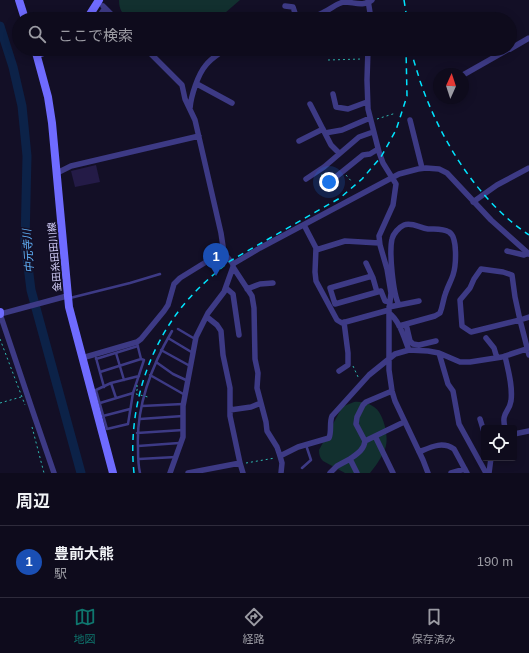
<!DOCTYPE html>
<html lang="ja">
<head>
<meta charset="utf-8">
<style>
  :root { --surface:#0e0b1c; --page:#1c1929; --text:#f1f3f6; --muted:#9b9ba3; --line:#2e2b3b; --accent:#0f766e }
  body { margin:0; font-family:Helvetica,"Noto Sans JP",sans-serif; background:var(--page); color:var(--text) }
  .controls { position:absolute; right:12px; bottom:12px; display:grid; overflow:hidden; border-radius:4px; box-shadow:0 2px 10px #0003 }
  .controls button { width:36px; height:36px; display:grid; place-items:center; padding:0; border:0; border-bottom:1px solid var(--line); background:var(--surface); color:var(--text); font:20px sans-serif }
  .compass { position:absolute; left:433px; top:68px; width:36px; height:36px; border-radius:50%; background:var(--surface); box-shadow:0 2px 10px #0003; rotate:3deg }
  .you { position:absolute; left:329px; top:182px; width:14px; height:14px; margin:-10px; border:3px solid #fff; border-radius:50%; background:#1a73e8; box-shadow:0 0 0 6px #1a73e833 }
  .badge { display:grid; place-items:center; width:26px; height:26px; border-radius:50%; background:var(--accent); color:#fff; font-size:13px; font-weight:700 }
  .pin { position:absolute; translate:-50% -33px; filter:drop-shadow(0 1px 2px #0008) }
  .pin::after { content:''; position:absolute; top:21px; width:14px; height:12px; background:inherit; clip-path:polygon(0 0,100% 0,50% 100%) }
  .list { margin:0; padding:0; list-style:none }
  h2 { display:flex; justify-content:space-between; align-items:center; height:52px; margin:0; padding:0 16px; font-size:17px }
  h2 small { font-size:13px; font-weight:400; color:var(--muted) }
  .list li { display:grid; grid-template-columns:26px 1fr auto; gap:12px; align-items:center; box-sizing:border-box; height:72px; padding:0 16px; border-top:1px solid var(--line) }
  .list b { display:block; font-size:15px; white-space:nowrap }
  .list p { margin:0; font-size:13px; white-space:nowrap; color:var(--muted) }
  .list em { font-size:13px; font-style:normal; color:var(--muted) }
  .icon { flex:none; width:22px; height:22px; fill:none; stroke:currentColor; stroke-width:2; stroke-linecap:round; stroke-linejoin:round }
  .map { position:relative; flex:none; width:529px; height:473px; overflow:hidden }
  .search { position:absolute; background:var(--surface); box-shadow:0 2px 10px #0003; left:12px; right:12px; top:12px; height:44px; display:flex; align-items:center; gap:10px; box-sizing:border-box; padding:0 14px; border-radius:22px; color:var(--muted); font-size:15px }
  .sheet { height:124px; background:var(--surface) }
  nav { display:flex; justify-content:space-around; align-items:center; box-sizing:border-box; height:56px; border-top:1px solid var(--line); background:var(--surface); font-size:11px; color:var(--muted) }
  nav a { display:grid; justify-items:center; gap:2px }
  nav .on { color:var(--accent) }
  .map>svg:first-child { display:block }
  .green { fill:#12302f }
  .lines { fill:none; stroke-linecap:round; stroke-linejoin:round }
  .river { stroke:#0c2248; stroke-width:9 }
  .building { fill:#241b47 }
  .path { stroke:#2fb8b0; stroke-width:1; stroke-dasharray:2 3; stroke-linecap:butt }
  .lane { stroke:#3d3a85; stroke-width:2.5 }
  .street { stroke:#3d3a85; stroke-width:5.5 }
  .secondary { stroke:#6f6bff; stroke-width:8 }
  .rail { stroke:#00e5ff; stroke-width:1.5; stroke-dasharray:6 5; stroke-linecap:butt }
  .path-bridge { stroke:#2fb8b0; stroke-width:1; stroke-dasharray:2 3; stroke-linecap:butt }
  .labels { text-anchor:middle; stroke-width:3; stroke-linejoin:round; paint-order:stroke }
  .street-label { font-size:10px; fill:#d9d4ff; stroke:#130f26 }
  .water-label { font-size:11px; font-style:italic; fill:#62b6ff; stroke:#130f26 }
</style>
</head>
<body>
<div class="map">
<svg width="529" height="473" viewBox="0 0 529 473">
  <rect width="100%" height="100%" fill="#130f26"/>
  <path class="green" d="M119 0H240L218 19H129C122 13 119 10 119 0Z
    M161 49H186C179 57 169 56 161 49Z
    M354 402C362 401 374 404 379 412 385 421 389 439 385 449 382 457 375 467 370 473H345L323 461C320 458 319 455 319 450L341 409 344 406Z"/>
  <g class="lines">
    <path class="river" d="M0 26 13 67 22 106 27 156 25 242 31 290 81 473"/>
  </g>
  <path class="building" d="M96 165 100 182 75 187 71 171Z"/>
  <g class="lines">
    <path class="path" d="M328 60 362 59
      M377 119 396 113
      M321 175 327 177
      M346 175 352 182
      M0 339 25 405
      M353 366 359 379
      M0 403 21 397
      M32 427 44 473
      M246 463 275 458"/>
    <path class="lane" d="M70 298 130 283 160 274
      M178 329 195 339
      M168 338 193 353
      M137 343 141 359 144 360 133 393 128 424 107 429 96 390 111 383 139 376
      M161 350 190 366
      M116 353 124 380
      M96 358 104 387
      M96 359 138 346
      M156 362 173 374 188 381
      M100 372 141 359
      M150 375 185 395
      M111 383 116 398
      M100 403 133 393
      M142 406 183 404
      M103 416 130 409
      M140 419 183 416
      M137 433 183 430
      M138 446 179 443
      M139 459 176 457
      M302 468 311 460 306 445
      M140 473C138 465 138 457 138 448 136 407 151 367 172 331"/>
    <path class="street" d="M368 0 371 19
      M103 6 116 19
      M285 6 293 7 297 19
      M97 19 105 8
      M307 19C312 17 319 15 324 12 331 9 337 3 344 2 354 2 363 7 372 0
      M146 49 182 85 185 99 195 120 221 233 224 253 233 264V267L224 292 208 313 196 337 183 406V437L170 473
      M368 49 367 80 368 109 379 152 383 163 396 184 393 205 379 236 380 245 387 269 391 293 389 310V370L392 391 395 401 423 460 428 473
      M510 49 529 38
      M463 75 509 49
      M197 84 232 103
      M438 89H439
      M333 94 336 107 348 109 367 102
      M310 104 331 145 339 153
      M190 108C191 96 198 74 206 65 211 58 219 54 225 49
      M410 120 422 168
      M325 133 342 130 370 118
      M299 141 323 129
      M57 173 71 166 199 136
      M306 179 324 167 359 137 373 132
      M332 180 363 155 370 154 378 149
      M473 202 497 185 529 168
      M304 225 316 248 315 272 316 281 337 320 342 323 389 310
      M316 250 345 241 379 243
      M507 251 524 255 529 253
      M366 263 373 278 377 292
      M233 264 260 248 399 174 418 169 426 168 439 169 447 173 491 220 529 254
      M233 267 252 296 254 308 255 359 258 373 257 388 266 422 267 431 277 447 280 456 282 463 281 473
      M481 269 503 272 512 275 515 297 520 320 471 332 462 326 460 300 470 288 474 279Z
      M372 276 330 288 335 304 381 291 385 301 390 302
      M226 288 233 294 239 335
      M247 289 260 284 273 283
      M399 305C393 294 389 252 392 239 393 234 399 227 404 225 412 222 420 228 428 229 435 229 443 228 449 232 458 237 456 266 453 275 451 281 448 286 446 292 443 299 443 306 440 313L435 316 399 326
      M389 307 419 301
      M389 313C400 321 404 338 409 350
      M0 314 33 412 54 473
      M0 314 67 296
      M207 317 217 325 221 331 223 355 230 388V416L240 463 243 473
      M529 317 520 320 529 355
      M406 324 410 341 413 344 419 345 436 341
      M486 338 494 348 497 358
      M439 353 448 384 453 391 459 424 486 473
      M505 356C508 370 513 386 511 401 509 413 501 412 505 428
      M82 358 137 342 141 339 164 311 168 305 174 284 180 278 219 254 224 253
      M339 371 348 365V353L344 322
      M230 410 251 407 261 403
      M480 419 484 432
      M514 434 529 431
      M375 436 393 473
      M365 441 356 424 357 417 363 405 366 402 392 391
      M419 452C431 447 442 441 454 449L467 473
      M280 456 298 447 329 438C332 431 329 423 332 416L369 375 395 354 409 350 428 351 439 353 460 362H470L502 357 529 348
      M188 473 240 463
      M330 473 337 466 350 459
      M357 473 350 459C357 454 364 450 365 441L404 422
      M451 473 465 469
      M489 473 491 458"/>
    <path class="secondary" d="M19 0 25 19
      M87 19 99 0
      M35 49 48 97 52 123 69 307 113 473
      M37 54 55 49
      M0 312V314"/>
    <path class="rail" d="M404 0 407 19
      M411 49C413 60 417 70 420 81 440 139 477 200 529 235
      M134 473C128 417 144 357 178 312 192 293 211 276 230 261L340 198 362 179 381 157 396 130 407 96 406 49"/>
    <path class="path-bridge" d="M136 386H138L136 394 148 397"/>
  </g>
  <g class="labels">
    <g class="street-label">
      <text transform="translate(54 257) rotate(-95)" y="4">金田糸田田川線</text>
    </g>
    <g class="water-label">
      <text transform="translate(28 251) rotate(-94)" y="4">中元寺川</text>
    </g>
  </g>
</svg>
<div class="controls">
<button><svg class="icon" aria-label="locate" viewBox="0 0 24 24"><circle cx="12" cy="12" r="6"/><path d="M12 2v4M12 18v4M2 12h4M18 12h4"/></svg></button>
</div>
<svg class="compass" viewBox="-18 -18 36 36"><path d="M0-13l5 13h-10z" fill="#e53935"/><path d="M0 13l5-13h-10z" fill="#9b9ba3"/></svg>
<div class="you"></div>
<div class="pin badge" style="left:216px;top:276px;background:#1a4fb4">1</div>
<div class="search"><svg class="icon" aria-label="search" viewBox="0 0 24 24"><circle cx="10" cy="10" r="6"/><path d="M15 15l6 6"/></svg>ここで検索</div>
</div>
<section class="sheet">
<h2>周辺<small></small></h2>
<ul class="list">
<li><span class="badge" style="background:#1a4fb4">1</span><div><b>豊前大熊</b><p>駅</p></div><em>190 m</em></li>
</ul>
</section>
<nav>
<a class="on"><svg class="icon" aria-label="map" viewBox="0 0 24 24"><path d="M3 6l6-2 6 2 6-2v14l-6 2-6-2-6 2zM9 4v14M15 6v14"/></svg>地図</a>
<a><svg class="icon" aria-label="directions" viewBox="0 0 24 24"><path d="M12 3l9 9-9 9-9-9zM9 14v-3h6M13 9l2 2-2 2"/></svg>経路</a>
<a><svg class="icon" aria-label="saved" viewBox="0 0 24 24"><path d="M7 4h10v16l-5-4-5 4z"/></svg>保存済み</a>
</nav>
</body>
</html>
